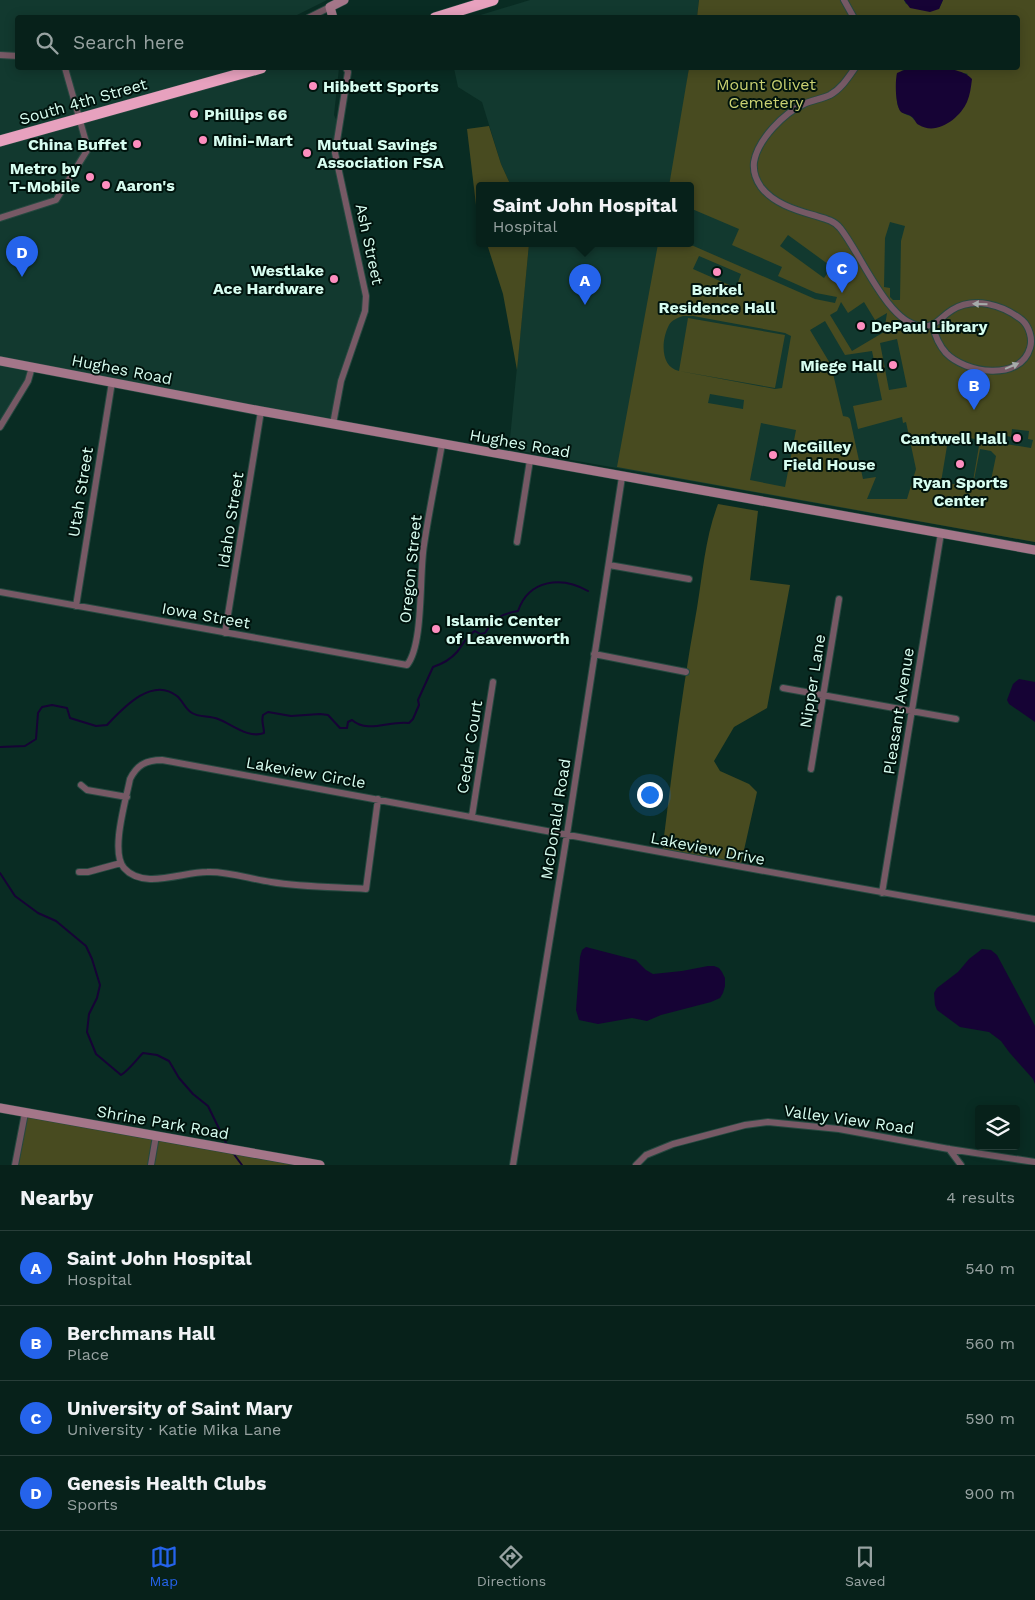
<!DOCTYPE html>
<html lang="en">
<head>
<meta charset="utf-8">
<style>
  :root { --surface:#07211a; --page:#102923; --text:#f1f3f6; --muted:#98a3a2; --line:#283e39; --accent:#2563eb }
  body { margin:0; font-family:"Work Sans",sans-serif; background:var(--page); color:var(--text) }
  .controls { position:absolute; right:15px; bottom:15px; display:grid; overflow:hidden; border-radius:5px; box-shadow:0 2px 12px #0003 }
  .controls button { width:45px; height:45px; display:grid; place-items:center; padding:0; border:0; border-bottom:1px solid var(--line); background:var(--surface); color:var(--text); font:25px sans-serif }
  .you { position:absolute; left:649px; top:794px; width:18px; height:18px; margin:-12px; border:4px solid #fff; border-radius:50%; background:#1a73e8; box-shadow:0 0 0 8px #1a73e833 }
  .badge { display:grid; place-items:center; width:32px; height:32px; border-radius:50%; background:var(--accent); color:#fff; font-size:16px; font-weight:700 }
  .pin { position:absolute; translate:-50% -41px; filter:drop-shadow(0 1px 2px #0008) }
  .pin::after { content:''; position:absolute; top:26px; width:18px; height:15px; background:inherit; clip-path:polygon(0 0,100% 0,50% 100%) }
  .popup { position:absolute; left:476px; top:182px; width:218px; height:65px; box-sizing:border-box; display:grid; place-content:center; border-radius:5px; background:var(--surface); filter:drop-shadow(0 1px 4px #0005); font-size:16px; white-space:nowrap; color:var(--muted) }
  .popup b { font-size:19px; color:var(--text) }
  .popup::after { content:''; position:absolute; left:50%; top:100%; margin-left:-10px; border:10px solid transparent; border-top-color:var(--surface) }
  .list { margin:0; padding:0; list-style:none }
  h2 { display:flex; justify-content:space-between; align-items:center; height:65px; margin:0; padding:0 20px; font-size:21px }
  h2 small { font-size:16px; font-weight:400; color:var(--muted) }
  .list li { display:grid; grid-template-columns:32px 1fr auto; gap:15px; align-items:center; box-sizing:border-box; height:75px; padding:0 20px; border-top:1px solid var(--line) }
  .list b { display:block; font-size:19px; white-space:nowrap }
  .list p { margin:0; font-size:16px; white-space:nowrap; color:var(--muted) }
  .list em { font-size:16px; font-style:normal; color:var(--muted) }
  .icon { flex:none; width:28px; height:28px; fill:none; stroke:currentColor; stroke-width:2; stroke-linecap:round; stroke-linejoin:round }
  .map { position:relative; flex:none; width:1035px; height:1165px; overflow:hidden }
  .search { position:absolute; background:var(--surface); box-shadow:0 2px 12px #0003; left:15px; right:15px; top:15px; height:55px; display:flex; align-items:center; gap:12px; box-sizing:border-box; padding:0 18px; border-radius:5px; color:var(--muted); font-size:19px }
  .sheet { height:365px; background:var(--surface) }
  nav { display:flex; justify-content:space-around; align-items:center; box-sizing:border-box; height:70px; border-top:1px solid var(--line); background:var(--surface); font-size:14px; color:var(--muted) }
  nav a { display:grid; justify-items:center; gap:2px }
  nav .on { color:var(--accent) }
  .map>svg:first-child { display:block }
  .built { fill:#12392f }
  .green { fill:#484b20; fill-rule:evenodd }
  .water { fill:#160335 }
  .lines { fill:none; stroke-linecap:round; stroke-linejoin:round }
  .stream { stroke:#160335; stroke-width:2 }
  .street-casing { stroke:#264940; stroke-width:8 }
  .secondary-casing { stroke:#264940; stroke-width:10 }
  .highway-casing { stroke:#264940; stroke-width:12 }
  .street { stroke:#765965; stroke-width:6 }
  .secondary { stroke:#a47689; stroke-width:9 }
  .highway { stroke:#e7a1be; stroke-width:11 }
  .oneway { fill:#a6abaa }
  .poi-dot { fill:#fd8ebf; stroke:#00130d; stroke-width:2 }
  .labels { text-anchor:middle; stroke-width:4; stroke-linejoin:round; paint-order:stroke }
  .park-label { font-size:16px; fill:#c8d071; stroke:#00130d }
  .poi-label { font-size:16px; font-weight:bold; fill:#d7fdf0; stroke:#00130d; text-anchor:start }
  .street-label { font-size:16px; fill:#d7fdf0; stroke:#00130d }
</style>
</head>
<body>
<div class="map">
<svg width="1035" height="1165" viewBox="0 0 1035 1165">
  <rect width="100%" height="100%" fill="#092c23"/>
  <path class="built" d="M0 0H327L293 17 18 18V68H339L334 115 339 126 335 153 366 296 365 311 341 381 333 424 32 367 28 381 0 427Z
    M530 0H699L697 17H474Z
    M817 0H1035V542L509 449 529 244H690V186H511L501 164 482 102 458 87 454 68H689L684 103 837 68H1018V18Z"/>
  <path class="green" d="M699 0H904L906 4 939 9 943 0H1035V542L617 467 658 244H689L815 299 835 303 837 297 816 293 778 276 782 267 732 245 739 229 692 209 690 213V186H669L689 68H909L901 71C898 81 893 102 901 111 905 116 911 114 914 120L968 74 942 68H1018V18L697 17ZM890 222 905 226 901 241 900 300H893L890 297V288L884 287 885 238ZM788 235 832 267 824 278 780 246ZM699 256 741 274 736 288 693 269ZM841 302 848 313 864 302 875 320 887 313 884 332 852 351 830 315 837 311ZM683 316H693L785 333 791 336 782 388 775 389 679 371 775 388 785 335 688 318 679 371C660 367 661 340 669 325 672 320 677 318 683 316ZM825 321 845 355 872 351 882 400 853 406 858 429 902 417 903 423 906 422 916 469 907 499H867L876 477 863 479 850 419 848 417 843 416 831 365 810 330ZM897 339 907 387 889 390 880 343ZM710 394 744 400 743 409 708 403ZM761 423 796 430 785 487 750 480ZM1012 429 1029 431 1028 439 1033 440 1031 448 1006 444 1007 436 1011 437ZM950 434 980 440 972 487 941 482 947 446 942 440ZM980 449 991 451 996 456 990 485 974 480Z
    M489 126 501 164 511 186H480V220L476 205 467 129Z
    M487 244H529L517 370 503 294Z
    M718 504 758 511 750 580 790 585 767 708 734 727 714 761 720 771 749 784 757 792 740 868 662 853C672 771 682 690 697 608 703 572 705 538 718 504Z
    M25 1113 320 1165H15Z"/>
  <path class="water" d="M904 0H943L939 9 930 12 910 8Z
    M909 68C926 68 960 65 972 79 971 87 970 95 967 102 960 118 937 136 919 125 915 123 915 119 912 117 909 114 904 114 901 112 895 106 895 81 897 73Z
    M1019 679 1035 682V722L1009 704 1007 700 1013 684Z
    M586 947 636 960 646 970 653 974 682 971 708 966H714L719 968 722 972 725 978V986L723 993 720 998 711 1002 661 1015 647 1021 632 1018 598 1024 579 1020 576 1010 580 957 582 950Z
    M982 949 991 950 997 955 1035 1026V1084L1033 1079 1009 1052 1001 1041 989 1032 960 1027 937 1010 935 1005 934 993 937 988 958 972 969 959Z"/>
  <g class="lines">
    <path class="stream" d="M0 747 25 746 36 739 38 713 42 707 52 705 67 708 70 718 96 726 107 725C123 708 152 676 177 696 183 701 185 709 192 713 198 717 210 716 218 719 232 724 248 739 264 733 264 726 261 722 263 715L268 712 291 716 320 714 328 715 340 728H347L348 722 352 720C368 734 390 720 409 723L413 719 419 705 418 700 433 667C442 664 450 660 457 652 462 646 467 635 475 631L480 634 485 633C494 618 501 614 518 611 529 579 562 576 588 591
      M0 873 15 896 38 913 56 921 86 946 92 959 100 985 97 998 89 1014 87 1032 96 1054 121 1075C129 1070 136 1060 143 1053L157 1055 169 1061 179 1078 193 1094 208 1106 227 1145
      M233 1153 242 1165"/>
    <g class="street-casing">
      <path id="street" d="M844 0 854 18
        M308 18 330 7
        M0 55 18 56
        M855 68C848 78 841 89 830 95 822 99 812 100 804 104 784 113 758 139 754 162 753 171 756 180 761 187 773 203 795 210 813 215 823 218 834 220 840 228 860 252 887 322 920 326 936 328 939 318 952 310 974 296 1003 305 1022 320 1029 326 1033 339 1030 348 1020 382 965 373 946 353 939 345 935 336 933 326
        M0 218 56 200 88 149 65 68
        M333 424 341 381 365 311 366 296 335 153 348 72 346 68
        M0 427 28 381 32 367
        M517 542 530 460
        M609 565 689 579
        M0 592 407 665C424 644 419 574 424 545 429 511 436 478 442 444
        M76 606 112 382
        M225 633 261 411
        M594 654 686 672
        M783 688 956 719
        M811 769 839 599
        M81 785 87 790 127 797
        M378 799 366 889C334 887 302 887 271 882 250 879 228 871 207 872 182 872 143 890 124 868 110 852 126 800 130 779 137 765 146 760 162 760 453 813 743 869 1035 919
        M472 816 493 682
        M79 872H88L121 863
        M882 893 941 533
        M949 1149 961 1165
        M15 1165 25 1113
        M151 1165 156 1136
        M513 1165 567 834 622 477
        M636 1165 646 1155 673 1144 745 1125 768 1122 839 1129 949 1149 1035 1162"/>
    </g>
    <g class="secondary-casing">
      <path id="secondary" d="M333 18 330 7 344 0
        M0 361 261 411 1035 550
        M0 1108 320 1165"/>
    </g>
    <g class="highway-casing">
      <path id="highway" d="M435 18 493 0
        M0 141 261 68"/>
    </g>
    <use href="#street" class="street"/>
    <use href="#secondary" class="secondary"/>
    <use href="#highway" class="highway"/>
  </g>
  <defs><path id="oneway-solid" d="M-6-.8H1V-3.2L6.5 0L1 3.2V.8H-6Z" transform="scale(1.25)"/></defs>
  <g class="oneway">
    <use href="#oneway-solid" transform="translate(980 304) rotate(-178)"/>
    <use href="#oneway-solid" transform="translate(1012 366) rotate(-23)"/>
  </g>
  <g class="poi-dot">
    <circle cx="313" cy="86" r="5"/>
    <circle cx="194" cy="114" r="5"/>
    <circle cx="203" cy="140" r="5"/>
    <circle cx="137" cy="144" r="5"/>
    <circle cx="307" cy="153" r="5"/>
    <circle cx="90" cy="177" r="5"/>
    <circle cx="106" cy="185" r="5"/>
    <circle cx="717" cy="272" r="5"/>
    <circle cx="334" cy="279" r="5"/>
    <circle cx="861" cy="326" r="5"/>
    <circle cx="893" cy="365" r="5"/>
    <circle cx="1017" cy="438" r="5"/>
    <circle cx="773" cy="455" r="5"/>
    <circle cx="960" cy="464" r="5"/>
    <circle cx="436" cy="629" r="5"/>
  </g>
  <g class="labels">
    <g class="park-label">
      <text x="766" y="90">Mount Olivet<tspan x="766" dy="18">Cemetery</tspan></text>
    </g>
    <g class="poi-label">
      <text x="323" y="92">Hibbett Sports</text>
      <text x="204" y="120">Phillips 66</text>
      <text x="213" y="146">Mini-Mart</text>
      <text x="127" y="150" text-anchor="end">China Buffet</text>
      <text x="317" y="150">Mutual Savings<tspan x="317" dy="18">Association FSA</tspan></text>
      <text x="80" y="174" text-anchor="end">Metro by<tspan x="80" dy="18">T-Mobile</tspan></text>
      <text x="116" y="191">Aaron's</text>
      <text x="324" y="276" text-anchor="end">Westlake<tspan x="324" dy="18">Ace Hardware</tspan></text>
      <text x="717" y="295" text-anchor="middle">Berkel<tspan x="717" dy="18">Residence Hall</tspan></text>
      <text x="871" y="332">DePaul Library</text>
      <text x="883" y="371" text-anchor="end">Miege Hall</text>
      <text x="1007" y="444" text-anchor="end">Cantwell Hall</text>
      <text x="783" y="452">McGilley<tspan x="783" dy="18">Field House</tspan></text>
      <text x="960" y="488" text-anchor="middle">Ryan Sports<tspan x="960" dy="18">Center</tspan></text>
      <text x="446" y="626">Islamic Center<tspan x="446" dy="18">of Leavenworth</tspan></text>
    </g>
    <g class="street-label">
      <text transform="translate(83 101) rotate(-16)" y="6">South 4th Street</text>
      <text transform="translate(370 244) rotate(78)" y="6">Ash Street</text>
      <text transform="translate(122 369) rotate(11)" y="6">Hughes Road</text>
      <text transform="translate(520 443) rotate(10)" y="6">Hughes Road</text>
      <text transform="translate(80 492) rotate(-81)" y="6">Utah Street</text>
      <text transform="translate(230 520) rotate(-81)" y="6">Idaho Street</text>
      <text transform="translate(410 569) rotate(-84)" y="6">Oregon Street</text>
      <text transform="translate(206 615) rotate(10)" y="6">Iowa Street</text>
      <text transform="translate(812 681) rotate(-81)" y="6">Nipper Lane</text>
      <text transform="translate(898 711) rotate(-81)" y="6">Pleasant Avenue</text>
      <text transform="translate(469 747) rotate(-81)" y="6">Cedar Court</text>
      <text transform="translate(306 772) rotate(10)" y="6">Lakeview Circle</text>
      <text transform="translate(555 819) rotate(-81)" y="6">McDonald Road</text>
      <text transform="translate(708 848) rotate(11)" y="6">Lakeview Drive</text>
      <text transform="translate(849 1119) rotate(8)" y="6">Valley View Road</text>
      <text transform="translate(163 1122) rotate(10)" y="6">Shrine Park Road</text>
    </g>
  </g>
</svg>
<div class="controls">
<button><svg class="icon" aria-label="layers" viewBox="0 0 24 24"><path d="M12 4l9 5-9 5-9-5zM3 14l9 5 9-5"/></svg></button>
</div>
<div class="you"></div>
<div class="pin badge" style="left:585px;top:305px">A</div>
<div class="popup"><b>Saint John Hospital</b>Hospital</div>
<div class="pin badge" style="left:974px;top:410px">B</div>
<div class="pin badge" style="left:842px;top:293px">C</div>
<div class="pin badge" style="left:22px;top:277px">D</div>
<div class="search"><svg class="icon" aria-label="search" viewBox="0 0 24 24"><circle cx="10" cy="10" r="6"/><path d="M15 15l6 6"/></svg>Search here</div>
</div>
<section class="sheet">
<h2>Nearby<small>4 results</small></h2>
<ul class="list">
<li><span class="badge">A</span><div><b>Saint John Hospital</b><p>Hospital</p></div><em>540 m</em></li>
<li><span class="badge">B</span><div><b>Berchmans Hall</b><p>Place</p></div><em>560 m</em></li>
<li><span class="badge">C</span><div><b>University of Saint Mary</b><p>University · Katie Mika Lane</p></div><em>590 m</em></li>
<li><span class="badge">D</span><div><b>Genesis Health Clubs</b><p>Sports</p></div><em>900 m</em></li>
</ul>
</section>
<nav>
<a class="on"><svg class="icon" aria-label="map" viewBox="0 0 24 24"><path d="M3 6l6-2 6 2 6-2v14l-6 2-6-2-6 2zM9 4v14M15 6v14"/></svg>Map</a>
<a><svg class="icon" aria-label="directions" viewBox="0 0 24 24"><path d="M12 3l9 9-9 9-9-9zM9 14v-3h6M13 9l2 2-2 2"/></svg>Directions</a>
<a><svg class="icon" aria-label="saved" viewBox="0 0 24 24"><path d="M7 4h10v16l-5-4-5 4z"/></svg>Saved</a>
</nav>
</body>
</html>
